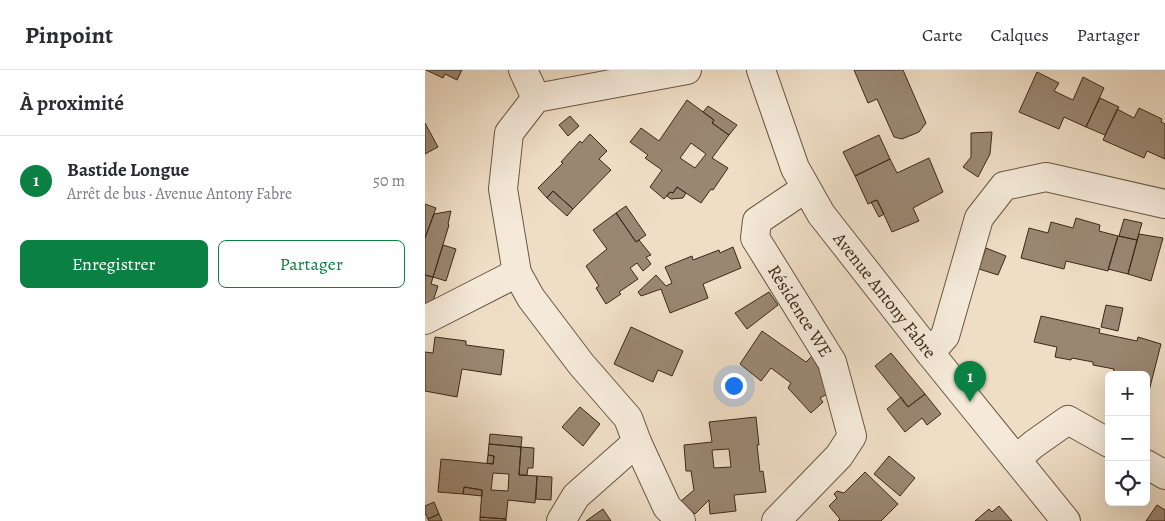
<!DOCTYPE html>
<html lang="fr">
<head>
<meta charset="utf-8">
<style>
  :root { --surface:#fff; --page:#f2f2f3; --text:#2b2b33; --muted:#7c7c81; --line:#e1e1e2; --accent:#0b8043 }
  body { margin:0; font-family:Alegreya,serif; background:var(--page); color:var(--text) }
  .controls { position:absolute; right:15px; bottom:15px; display:grid; overflow:hidden; border-radius:8px; box-shadow:0 5px 20px #0002 }
  .controls button { width:45px; height:45px; display:grid; place-items:center; padding:0; border:0; border-bottom:1px solid var(--line); background:var(--surface); color:var(--text); font:25px sans-serif }
  .you { position:absolute; left:308px; top:315px; width:18px; height:18px; margin:-12px; border:4px solid #fff; border-radius:50%; background:#1a73e8; box-shadow:0 0 0 8px #1a73e833 }
  .badge { display:grid; place-items:center; width:32px; height:32px; border-radius:50%; background:var(--accent); color:#fff; font-size:16px; font-weight:700 }
  .pin { position:absolute; translate:-50% -41px; filter:drop-shadow(0 1px 2px #0008) }
  .pin::after { content:''; position:absolute; top:26px; width:18px; height:15px; background:inherit; clip-path:polygon(0 0,100% 0,50% 100%) }
  .list { margin:0; padding:0; list-style:none }
  h2 { display:flex; justify-content:space-between; align-items:center; height:65px; margin:0; padding:0 20px; font-size:21px }
  h2 small { font-size:16px; font-weight:400; color:var(--muted) }
  .list li { display:grid; grid-template-columns:32px 1fr auto; gap:15px; align-items:center; box-sizing:border-box; height:90px; padding:0 20px; border-top:1px solid var(--line) }
  .list b { display:block; font-size:19px; white-space:nowrap }
  .list p { margin:0; font-size:16px; white-space:nowrap; color:var(--muted) }
  .list em { font-size:16px; font-style:normal; color:var(--muted) }
  .actions { display:flex; gap:10px; padding:15px 20px }
  .actions a { flex:1; padding:11px 0; border:1px solid var(--accent); border-radius:8px; text-align:center; font-size:18px; color:var(--accent) }
  .actions .main { background:var(--accent); color:#fff }
  .icon { flex:none; width:28px; height:28px; fill:none; stroke:currentColor; stroke-width:2; stroke-linecap:round; stroke-linejoin:round }
  .map { position:relative; flex:none; width:740px; height:451px; overflow:hidden }
  header { display:flex; align-items:center; gap:30px; box-sizing:border-box; height:70px; padding:0 25px; background:var(--surface); border-bottom:1px solid var(--line) }
  header strong { font-size:24px }
  nav { display:flex; gap:28px; margin-inline-start:auto; font-size:18px }
  main { display:flex }
  aside { flex:1; background:var(--surface) }
  .map>svg:first-child { display:block }
  .building { fill:#9a8772; stroke:#3d2817; fill-rule:evenodd }
  .lines { fill:none; stroke-linecap:round; stroke-linejoin:round }
  .minor-casing { stroke:#6a5643; stroke-width:30 }
  .minor { stroke:#f5eada; stroke-width:28 }
  .labels { text-anchor:middle; stroke-width:5; stroke-linejoin:round; paint-order:stroke }
  .street-label { font-size:18px; fill:#3d2817; stroke:#f5eada }
</style>
</head>
<body>
<header>
<strong>Pinpoint</strong>
<nav><a>Carte</a><a>Calques</a><a>Partager</a></nav>
</header>
<main>
<aside>
<h2>À proximité<small></small></h2>
<ul class="list">
<li><span class="badge">1</span><div><b>Bastide Longue</b><p>Arrêt de bus · Avenue Antony Fabre</p></div><em>50 m</em></li>
</ul>
<div class="actions"><a class="main">Enregistrer</a><a>Partager</a></div>
</aside>
<div class="map">
<svg width="740" height="451" viewBox="0 0 740 451">
  <rect width="100%" height="100%" fill="#efdec6"/>
  <filter id="stains"><feTurbulence type="fractalNoise" baseFrequency=".004" numOctaves="4"/><feColorMatrix values="0 0 0 0 .2 0 0 0 0 .09 0 0 0 0 .02 0 0 0 .5 -.17"/></filter>
  <radialGradient id="worn" r=".72"><stop offset=".6" stop-color="#630" stop-opacity="0"/><stop offset="1" stop-color="#630" stop-opacity=".3"/></radialGradient>
  <path class="building" d="M1 0H37L32 10 20 4 18 8Z
    M429 0H478L501 53 494 62 477 69 469 67 452 29 443 33Z
    M612 2 634 13 629 21 648 30 658 7 679 18 661 57 639 47 634 59 594 42Z
    M675 28 694 37 680 65 661 57Z
    M262 30 289 50 287 53 304 65 287 88 303 98 288 120 286 119 276 133 252 117 248 123 245 122 239 129 225 117 237 100 220 88 223 85 205 72 216 58 234 71ZM266 73 281 84 270 98 255 88Z
    M283 36 312 55 304 65 287 53 289 50 278 42Z
    M714 38 737 49 736 52 740 54V89L722 81 719 88 678 70 692 39 709 48Z
    M145 46 154 56 143 66 134 55Z
    M0 53 13 77 0 84Z
    M567 62 565 84 553 107 538 97 546 87V63Z
    M165 64 182 81 174 89 186 100 148 139 128 121 122 128 113 118 138 93 136 92 155 71 157 73Z
    M454 65 465 89 430 106 418 82Z
    M504 88 518 122 488 138 494 151 467 162 452 130 443 134 430 106 465 89 472 103Z
    M252 117 261 123 258 128 246 129 242 126 245 122 248 123Z
    M128 121 148 139 142 146 122 128Z
    M452 130 459 144 454 147 446 132Z
    M0 134 11 138 0 168Z
    M201 136 221 165 211 172 191 143Z
    M26 141 23 154 24 155 8 207 0 205V168L9 144Z
    M191 143 211 172 214 170 226 185 221 187 226 194 218 201 212 193 205 198 213 209 194 222 196 224 181 234 171 218 174 216 161 196 182 179 168 160Z
    M651 148 675 155 674 161 693 166 683 201 641 191 639 199 596 188 604 158 623 163 626 152 648 158Z
    M699 149 717 153 712 170 694 166Z
    M714 164 738 168 726 211 703 204Z
    M693 166 712 170 703 204 683 199Z
    M18 175 31 179 21 211 8 207Z
    M308 177 316 198 278 214 283 228 245 243 236 219 216 226 213 222 231 205 241 216 247 213 240 197 267 186 268 190 294 180 295 183Z
    M561 178 581 186 573 205 554 199Z
    M0 205 8 207 6 214 13 216 6 237 0 235Z
    M344 222 353 235 322 259 310 243Z
    M681 235 698 238 693 261 676 257Z
    M616 246 675 259 674 263 712 271 713 267 736 274 724 321H721V305H695L688 303 689 299 668 295V292L647 288 646 290 630 287 632 277 609 272Z
    M206 257 258 281 247 306 233 300 228 312 189 294Z
    M337 261 381 292 387 286 406 322 395 328 398 332 386 343 363 318 366 313 346 298 336 311 315 294Z
    M10 267 41 271V275L79 280 76 305 37 299 32 327 0 321V282L8 283Z
    M466 283 500 324 483 337 450 296Z
    M500 324 516 344 502 355 497 348 480 362 462 339 476 327 483 337Z
    M155 337 175 354 158 376 137 357Z
    M331 347 334 375H332L335 402 338 401 341 422 309 425 311 441 285 444 284 430 270 444 256 431 269 420 266 401H261L259 375 287 372 284 352ZM304 379 306 397 289 398 287 380Z
    M65 364 97 367 96 377 64 374Z
    M64 374 96 377 94 405 112 406 110 433 83 430 81 449 55 447 57 420 39 417 38 424 13 422 16 389 68 394 69 386 63 385ZM68 403 84 404 83 421 66 420Z
    M96 377 109 378 108 398H103L102 405H94Z
    M63 385 69 386 68 394 62 393Z
    M464 386 490 408 475 426 449 404Z
    M440 402 473 434 456 451H413L415 449 404 436 412 428 409 424 412 421 419 423Z
    M112 406 127 407 126 430 111 429Z
    M39 417 57 420V426L38 424Z
    M9 432 14 444 3 449 0 443V436Z
    M732 435 740 440V451H721Z
    M574 436 587 451H550L564 439 567 442Z
    M178 439 186 451H161Z
    M14 444 17 451H4L3 449Z
    M55 447 81 449V451H55Z"/>
  <g class="lines">
    <g class="minor-casing">
      <g id="minor">
        <path d="M98 0 111 28"/>
        <path id="s1" d="M336 0 370 98 396 144 505 283 641 451"/>
        <path d="M0 250 92 203"/>
        <path d="M505 283 520 266 554 148 579 116 621 107 740 134"/>
        <path d="M591 389 609 374 643 350 684 373"/>
        <path d="M721 394 740 405"/>
        <path d="M136 451 151 426 212 372"/>
        <path d="M256 451 242 437 212 372 203 348 156 294 106 228 92 203 78 119 84 63 111 28 262 0"/>
        <path d="M351 451 414 386 427 366 407 292 330 168 332 151 381 118"/>
      </g>
    </g>
    <use href="#minor" class="minor"/>
  </g>
  <g class="labels">
    <g class="street-label">
      <text dy="6" stroke="none"><textPath href="#s1" startOffset="260">Avenue Antony Fabre</textPath></text>
      <text transform="translate(375 241) rotate(58)" y="6">Résidence WE</text>
    </g>
  </g>
  <rect width="100%" height="100%" filter="url(#stains)"/>
  <rect width="100%" height="100%" fill="url(#worn)"/>
</svg>
<div class="controls">
<button>+</button>
<button>−</button>
<button><svg class="icon" aria-label="locate" viewBox="0 0 24 24"><circle cx="12" cy="12" r="6"/><path d="M12 2v4M12 18v4M2 12h4M18 12h4"/></svg></button>
</div>
<div class="you"></div>
<div class="pin badge" style="left:545px;top:332px">1</div>
</div>
</main>
</body>
</html>
